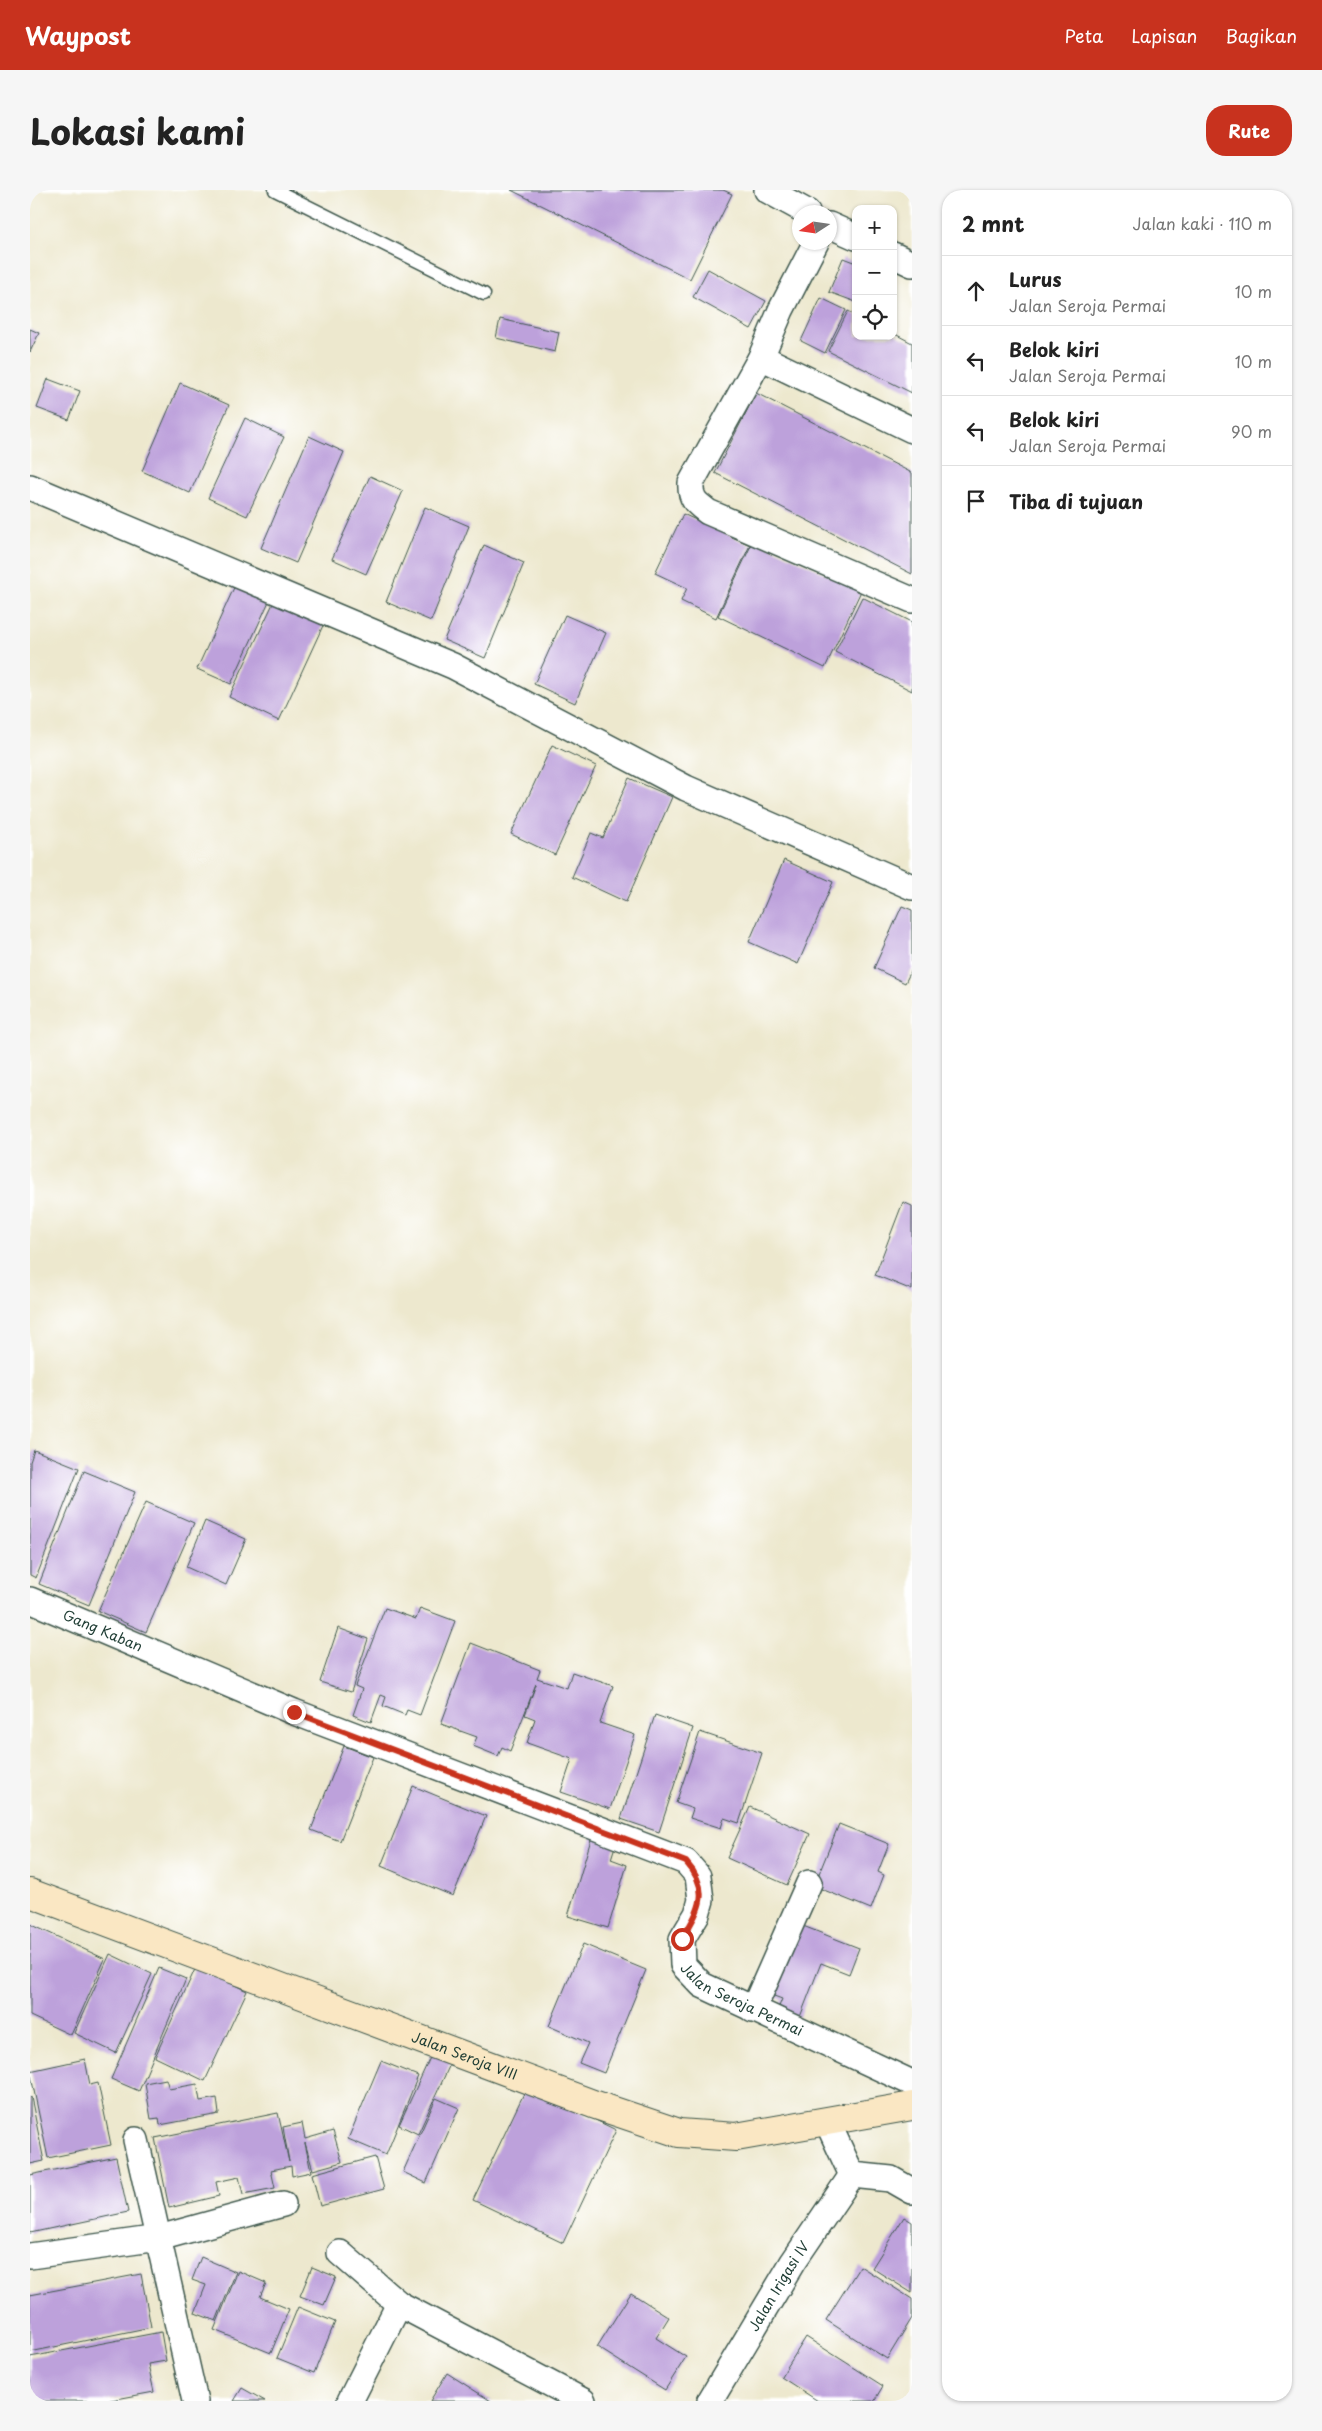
<!DOCTYPE html>
<html lang="id">
<head>
<meta charset="utf-8">
<style>
  :root { --surface:#fff; --page:#f6f6f6; --text:#222; --muted:#767676; --line:#e0e0e0; --accent:#c8321e }
  body { margin:0; font-family:"Playpen Sans",sans-serif; background:var(--page); color:var(--text) }
  .controls { position:absolute; right:15px; top:15px; display:grid; overflow:hidden; border-radius:10px; box-shadow:0 1px 4px #0004 }
  .controls button { width:45px; height:45px; display:grid; place-items:center; padding:0; border:0; border-bottom:1px solid var(--line); background:var(--surface); color:var(--text); font:25px sans-serif }
  .compass { position:absolute; left:762px; top:15px; width:45px; height:45px; border-radius:50%; background:var(--surface); box-shadow:0 1px 4px #0004; rotate:258deg }
  .stop { position:absolute; width:15px; height:15px; margin:-11px; border:4px solid #c8321e; border-radius:50%; background:#fff }
  .stop.end { background:#c8321e; border-color:#fff; box-shadow:0 1px 5px #0008 }
  .list { margin:0; padding:0; list-style:none }
  h2 { display:flex; justify-content:space-between; align-items:center; height:65px; margin:0; padding:0 20px; font-size:21px }
  h2 small { font-size:16px; font-weight:400; color:var(--muted) }
  .list li { display:grid; grid-template-columns:32px 1fr auto; gap:15px; align-items:center; box-sizing:border-box; height:70px; padding:0 20px; border-top:1px solid var(--line) }
  .list b { display:block; font-size:19px; white-space:nowrap }
  .list p { margin:0; font-size:16px; white-space:nowrap; color:var(--muted) }
  .list em { font-size:16px; font-style:normal; color:var(--muted) }
  .icon { flex:none; width:28px; height:28px; fill:none; stroke:currentColor; stroke-width:2; stroke-linecap:round; stroke-linejoin:round }
  .map { position:relative; flex:none; width:882px; height:2211px; overflow:hidden; border-radius:20px }
  header { display:flex; align-items:center; gap:30px; box-sizing:border-box; height:70px; padding:0 25px; background:var(--accent); color:#fff }
  header strong { font-size:24px }
  nav { display:flex; gap:28px; margin-inline-start:auto; font-size:18px }
  .intro { display:flex; align-items:center; justify-content:space-between; box-sizing:border-box; height:120px; padding:0 30px }
  h1 { margin:0; font-size:35px }
  .button { padding:12px 22px; border-radius:20px; background:var(--accent); color:#fff; font-size:18px; font-weight:700 }
  main { display:flex; gap:30px; padding:0 30px }
  aside { flex:1; background:var(--surface); border-radius:20px; box-shadow:0 1px 4px #0004 }
  .map>svg:first-child { display:block }
  .building { fill:#bda1db }
  .lines { fill:none; stroke-linecap:round; stroke-linejoin:round }
  .lane-casing { stroke:#3e574b; stroke-width:15 }
  .street-casing { stroke:#3e574b; stroke-width:28 }
  .secondary-casing { stroke:#3e574b; stroke-width:30 }
  .lane { stroke:#fff; stroke-width:12 }
  .street { stroke:#fff; stroke-width:25 }
  .secondary { stroke:#fae7c3; stroke-width:28 }
  .route { stroke:#c8321e; stroke-width:6 }
  .labels { text-anchor:middle; stroke-width:4.5; stroke-linejoin:round; paint-order:stroke }
  .street-label { font-size:14px; fill:#1f3d34; stroke:#fff }
</style>
</head>
<body>
<header>
<strong>Waypost</strong>
<nav><a>Peta</a><a>Lapisan</a><a>Bagikan</a></nav>
</header>
<div class="intro"><h1>Lokasi kami</h1><a class="button">Rute</a></div>
<main>
<div class="map">
<svg width="882" height="2211" viewBox="0 0 882 2211">
  <rect width="100%" height="100%" fill="#fff"/>
  <filter id="ink" filterUnits="userSpaceOnUse"><feTurbulence type="fractalNoise" baseFrequency=".02" numOctaves="2"/><feDisplacementMap in="SourceGraphic" scale="10" xChannelSelector="R" yChannelSelector="G"/><feConvolveMatrix kernelMatrix="1 2 1 2 8 2 1 2 1" color-interpolation-filters="sRGB"/></filter>
  <filter id="wash" filterUnits="userSpaceOnUse"><feTurbulence type="fractalNoise" baseFrequency=".0096" numOctaves="4" result="noise"/><feDisplacementMap in="SourceGraphic" scale="20" xChannelSelector="R" yChannelSelector="G"/><feGaussianBlur stdDeviation="1.12" result="paint"/><feColorMatrix in="noise" values="0 0 0 0 0 0 0 0 0 0 0 0 0 0 0 0 0 1.4 0 .05"/><feComposite in="paint" operator="in"/></filter>
  <g filter="url(#wash)">
    <rect width="100%" height="100%" fill="#ede8ce"/>
    <g id="blocks">
      <path class="building" d="M481 0H693L702 4 660 89Z
        M813 68 826 73V112L799 102Z
        M678 79 736 111 721 139 663 107Z
        M791 108 816 120 795 163 771 151Z
        M818 121 826 125V146H863V143L882 153V203L798 161Z
        M470 129 529 142 525 162 466 148Z
        M0 139 9 143 0 162Z
        M18 189 50 201 39 230 7 218Z
        M150 193 199 215 160 303 112 281Z
        M726 203 882 283V384L685 283Z
        M215 228 254 247 217 326 178 308Z
        M279 246 314 262 266 373 231 358Z
        M340 286 373 301 336 384 302 369Z
        M395 317 439 336 401 431 356 412Z
        M653 324 720 355 686 428 651 411 657 398 625 383Z
        M724 349 831 401 795 478 688 426Z
        M454 355 494 373 455 468 414 450Z
        M207 391 241 407 201 494 167 479Z
        M247 405 296 429 249 531 199 507Z
        M832 407 882 432V501L805 462Z
        M535 425 576 443 545 513 504 494Z
        M522 555 566 576 525 665 481 644Z
        M599 588 642 607 596 712 542 687 561 643 573 648Z
        M754 670 803 692 768 774 719 752Z
        M872 716 882 720V779L875 793 844 778Z
        M873 1012 882 1016V1100L845 1085Z
        M4 1260 49 1278 6 1388 0 1385V1272Z
        M54 1281 105 1302 59 1415 9 1394Z
        M116 1312 164 1333 116 1442 68 1421Z
        M175 1331 216 1349 196 1395 156 1377Z
        M355 1418 386 1429 390 1418 425 1431 390 1525 377 1520 375 1525 353 1516 356 1507 351 1505 341 1532 323 1525 332 1499 325 1496Z
        M308 1438 338 1449 321 1502 290 1492Z
        M441 1453 510 1480 507 1488 537 1498 542 1482 583 1496 570 1533 605 1545 580 1619 531 1602 542 1569 497 1553 505 1529 495 1525 506 1494 480 1561 472 1557 468 1566 443 1556 447 1547 411 1534Z
        M625 1525 663 1538 629 1642 591 1629Z
        M670 1542 732 1563 709 1633 694 1628 691 1638 660 1628 663 1619 646 1613Z
        M314 1556 343 1567 310 1651 281 1640Z
        M383 1596 456 1626 423 1706 351 1676Z
        M720 1617 780 1644 757 1695 697 1668Z
        M809 1634 859 1654 848 1682 854 1685 841 1719 784 1696Z
        M562 1646 586 1653 581 1669 597 1675 578 1738 538 1726Z
        M763 1732 829 1758 819 1784 791 1773 770 1827 748 1819 752 1809 736 1803Z
        M0 1734 75 1769 41 1845 0 1826Z
        M553 1754 616 1780 574 1883 549 1873 558 1853 519 1836Z
        M80 1764 122 1784 86 1863 44 1843Z
        M166 1777 217 1801 175 1891 125 1867Z
        M129 1778 156 1789 109 1901 81 1889Z
        M403 1861 422 1870 388 1944 369 1935Z
        M55 1869 60 1895 68 1893 81 1955 18 1968 0 1881Z
        M351 1871 388 1886 356 1965 318 1949Z
        M136 1889 139 1899 167 1894 170 1911 187 1908 189 1924 130 1935 129 1928 121 1929 115 1893Z
        M497 1897 586 1940 533 2053 443 2010Z
        M1 1907 14 1971 0 1974V1908Z
        M406 1908 429 1918 396 1993 373 1982Z
        M248 1923 259 1972 253 1937 272 1933 275 1949 303 1941 312 1972 283 1980 275 1953 281 1982 262 1986 261 1976 241 1980 245 1998 213 2004 209 1987 186 1992 189 2006 139 2018 125 1948Z
        M86 1967 98 2022 0 2043V1985Z
        M345 1967 354 1999 290 2016 282 1984Z
        M874 2027 882 2032V2103L842 2078Z
        M171 2067 206 2082 186 2131 165 2123 176 2095 162 2090Z
        M830 2076 882 2109V2128L857 2169 796 2130Z
        M282 2077 306 2087 294 2115 270 2106Z
        M208 2081 236 2093 230 2107 259 2119 241 2163 184 2140Z
        M111 2084 121 2137 0 2162V2105Z
        M601 2103 639 2127 626 2148 656 2167 635 2200 567 2157Z
        M268 2117 305 2132 284 2183 247 2168Z
        M131 2142 136 2171 118 2174 124 2202 76 2211H0V2167Z
        M776 2147 853 2196 844 2211H788L751 2187Z
        M417 2183 461 2211H400Z
        M212 2198 235 2211H204Z"/>
    </g>
  </g>
  <g filter="url(#ink)">
    <use href="#blocks" fill-opacity="0" stroke="#3e574b" stroke-width="1"/>
    <g class="lines">
      <g class="lane-casing">
        <path id="lane" d="M245 0 454 104"/>
      </g>
      <g class="street-casing">
        <g id="street">
          <path d="M737 0 777 22"/>
          <path d="M799 35 826 47"/>
          <path d="M786 52 751 120 731 167 661 293C660 309 666 313 678 322L882 410"/>
          <path d="M863 65 882 74"/>
          <path d="M731 167 882 240"/>
          <path d="M0 297 423 476 656 598 882 697"/>
          <path id="s1" d="M0 1410 264 1522 656 1672 668 1686 671 1710 667 1724 652 1749 653 1775 672 1795 882 1893"/>
          <path d="M723 1820 779 1693"/>
          <path d="M797 1931 822 1985"/>
          <path d="M106 1950 165 2211"/>
          <path d="M822 1985 861 1989 882 2001"/>
          <path d="M310 2063 369 2114"/>
          <path d="M0 2066 129 2048 253 2014"/>
          <path d="M320 2211 369 2114 553 2211"/>
          <path id="s2" d="M680 2211 763 2072 822 1985"/>
        </g>
      </g>
      <g class="secondary-casing">
        <g id="secondary">
          <path id="s3" d="M0 1703 563 1914 649 1943 706 1947 882 1916"/>
        </g>
      </g>
      <use href="#lane" class="lane"/>
      <use href="#street" class="street"/>
      <use href="#secondary" class="secondary"/>
    </g>
  </g>
  <g class="lines" filter="url(#ink)">
    <path class="route" d="M264 1522 656 1672C682 1701 669 1720 652 1749"/>
  </g>
  <g class="labels">
    <g class="street-label">
      <text dy="5" stroke="none"><textPath href="#s1" startOffset="79">Gang Kaban</textPath></text>
      <text dy="5" stroke="none"><textPath href="#s1" startOffset="888">Jalan Seroja Permai</textPath></text>
      <text dy="5" stroke="none"><textPath href="#s3" startOffset="464">Jalan Seroja VIII</textPath></text>
      <text dy="5" stroke="none"><textPath href="#s2" startOffset="134">Jalan Irigasi IV</textPath></text>
    </g>
  </g>
</svg>
<div class="controls">
<button>+</button>
<button>−</button>
<button><svg class="icon" aria-label="locate" viewBox="0 0 24 24"><circle cx="12" cy="12" r="6"/><path d="M12 2v4M12 18v4M2 12h4M18 12h4"/></svg></button>
</div>
<svg class="compass" viewBox="-18 -18 36 36"><path d="M0-13l5 13h-10z" fill="#e53935"/><path d="M0 13l5-13h-10z" fill="#767676"/></svg>
<div class="stop" style="left:652px;top:1749px"></div>
<div class="stop end" style="left:264px;top:1522px"></div>
</div>
<aside>
<h2>2 mnt<small>Jalan kaki · 110 m</small></h2>
<ul class="list">
<li><svg class="icon" aria-label="ahead" viewBox="0 0 24 24"><path d="M12 20V5M6 11l6-6 6 6"/></svg><div><b>Lurus</b><p>Jalan Seroja Permai</p></div><em>10 m</em></li>
<li><svg class="icon" aria-label="left" viewBox="0 0 24 24"><path d="M17 20v-9H6M10 6l-5 5 5 5"/></svg><div><b>Belok kiri</b><p>Jalan Seroja Permai</p></div><em>10 m</em></li>
<li><svg class="icon" aria-label="left" viewBox="0 0 24 24"><path d="M17 20v-9H6M10 6l-5 5 5 5"/></svg><div><b>Belok kiri</b><p>Jalan Seroja Permai</p></div><em>90 m</em></li>
<li><svg class="icon" aria-label="arrive" viewBox="0 0 24 24"><path d="M6 21V4h12l-3 4 3 4H6"/></svg><div><b>Tiba di tujuan</b></div></li>
</ul>
</aside>
</main>
</body>
</html>
